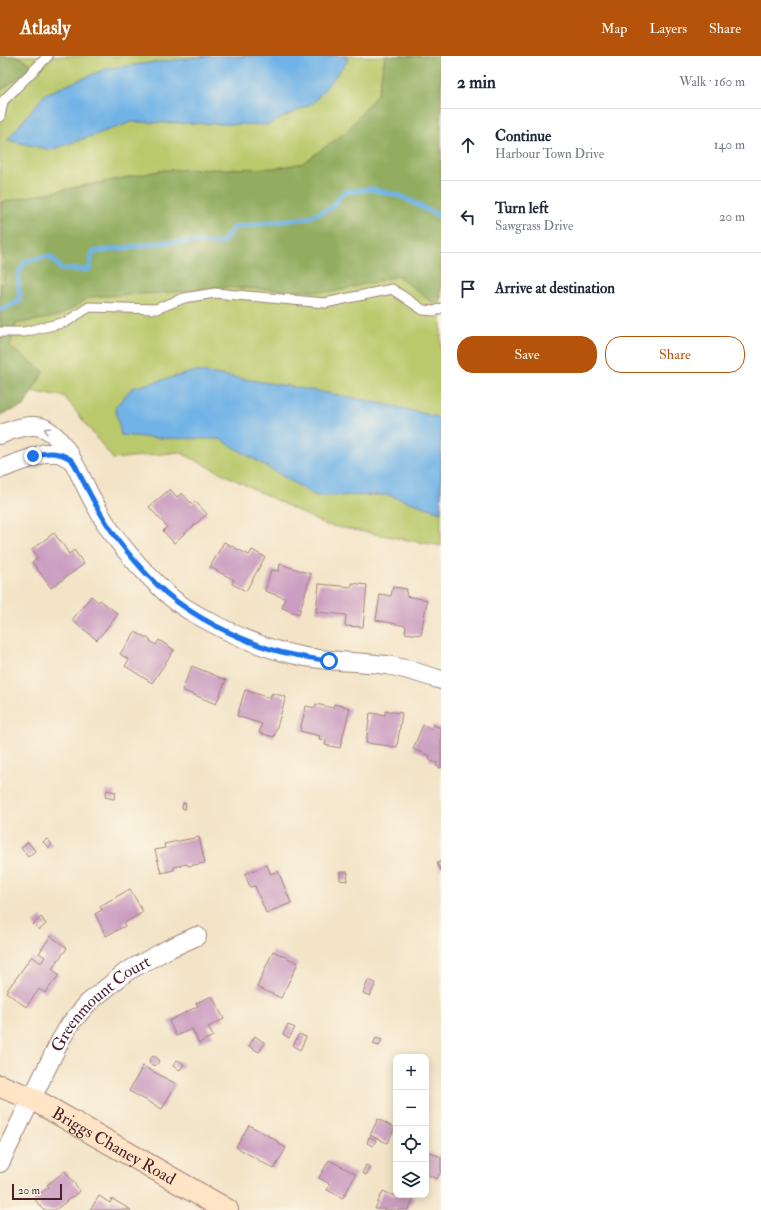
<!DOCTYPE html>
<html lang="en">
<head>
<meta charset="utf-8">
<style>
  :root { --surface:#fff; --page:#f6f6f7; --text:#1f2937; --muted:#747a83; --line:#e0e1e3; --accent:#b45309 }
  body { margin:0; font-family:"IM FELL Double Pica",serif; background:var(--page); color:var(--text) }
  .controls { position:absolute; right:12px; bottom:12px; display:grid; overflow:hidden; border-radius:8px; box-shadow:0 2px 10px #0003 }
  .controls button { width:36px; height:36px; display:grid; place-items:center; padding:0; border:0; border-bottom:1px solid var(--line); background:var(--surface); color:var(--text); font:20px sans-serif }
  .scale { position:absolute; left:12px; bottom:10px; width:50px; box-sizing:border-box; padding-left:4px; border:2px solid #4a1f2b; border-top:0; font-size:11px; line-height:14px; white-space:nowrap; color:#4a1f2b; -webkit-text-stroke:3px #fcf5e5; paint-order:stroke }
  .stop { position:absolute; width:12px; height:12px; margin:-9px; border:3px solid #1a73e8; border-radius:50%; background:#fff }
  .stop.end { background:#1a73e8; border-color:#fff; box-shadow:0 1px 4px #0008 }
  .list { margin:0; padding:0; list-style:none }
  h2 { display:flex; justify-content:space-between; align-items:center; height:52px; margin:0; padding:0 16px; font-size:17px }
  h2 small { font-size:13px; font-weight:400; color:var(--muted) }
  .list li { display:grid; grid-template-columns:26px 1fr auto; gap:12px; align-items:center; box-sizing:border-box; height:72px; padding:0 16px; border-top:1px solid var(--line) }
  .list b { display:block; font-size:15px; white-space:nowrap }
  .list p { margin:0; font-size:13px; white-space:nowrap; color:var(--muted) }
  .list em { font-size:13px; font-style:normal; color:var(--muted) }
  .actions { display:flex; gap:8px; padding:12px 16px }
  .actions a { flex:1; padding:9px 0; border:1px solid var(--accent); border-radius:16px; text-align:center; font-size:14px; color:var(--accent) }
  .actions .main { background:var(--accent); color:#fff }
  .icon { flex:none; width:22px; height:22px; fill:none; stroke:currentColor; stroke-width:2; stroke-linecap:round; stroke-linejoin:round }
  .map { position:relative; flex:none; width:441px; height:1154px; overflow:hidden }
  header { display:flex; align-items:center; gap:24px; box-sizing:border-box; height:56px; padding:0 20px; background:var(--accent); color:#fff }
  header strong { font-size:19px }
  nav { display:flex; gap:22px; margin-inline-start:auto; font-size:14px }
  main { display:flex }
  aside { flex:1; background:var(--surface) }
  .map>svg:first-child { display:block }
  .green { fill:#b9c96c; stroke:#82744c }
  .forest { fill:#92ad60; stroke:#6e6646 }
  .water { fill:#71b3e6; stroke:#5e6988 }
  .lines { fill:none; stroke-linecap:round; stroke-linejoin:round }
  .stream { stroke:#71b3e6; stroke-width:5 }
  .building { fill:#cb9ec1 }
  .service-casing { stroke:#9e827a; stroke-width:11 }
  .minor-casing { stroke:#9e827a; stroke-width:20 }
  .secondary-casing { stroke:#9e827a; stroke-width:24 }
  .service { stroke:#fff; stroke-width:9 }
  .minor { stroke:#fff; stroke-width:18 }
  .secondary { stroke:#ffe4c6; stroke-width:22 }
  .oneway { stroke:#ae9aa0 }
  .route { stroke:#1a73e8; stroke-width:5 }
  .labels { text-anchor:middle; stroke-width:4; stroke-linejoin:round; paint-order:stroke }
  .street-label { font-size:17px; fill:#4a1f2b; stroke:#fcf5e5 }
</style>
</head>
<body>
<header>
<strong>Atlasly</strong>
<nav><a>Map</a><a>Layers</a><a>Share</a></nav>
</header>
<main>
<div class="map">
<svg width="441" height="1154" viewBox="0 0 441 1154">
  <rect width="100%" height="100%" fill="#fcf5e5"/>
  <filter id="ink" filterUnits="userSpaceOnUse"><feTurbulence type="fractalNoise" baseFrequency=".025" numOctaves="2"/><feDisplacementMap in="SourceGraphic" scale="8" xChannelSelector="R" yChannelSelector="G"/><feConvolveMatrix kernelMatrix="1 2 1 2 8 2 1 2 1" color-interpolation-filters="sRGB"/></filter>
  <filter id="wash" filterUnits="userSpaceOnUse"><feTurbulence type="fractalNoise" baseFrequency=".012" numOctaves="4" result="noise"/><feDisplacementMap in="SourceGraphic" scale="16" xChannelSelector="R" yChannelSelector="G"/><feGaussianBlur stdDeviation="0.9" result="paint"/><feColorMatrix in="noise" values="0 0 0 0 0 0 0 0 0 0 0 0 0 0 0 0 0 1.4 0 .05"/><feComposite in="paint" operator="in"/></filter>
  <g filter="url(#wash)">
    <rect width="100%" height="100%" fill="#f3e4c8"/>
    <path class="green" d="M0 0H441V490L326 469 179 396 113 403 64 340 9 333 0 337Z"/>
    <path class="forest" d="M0 0H18L34 10 0 35Z
      M385 0H441V244L434 248 398 220 333 236 215 231 177 236 91 241 59 260 16 268 10 291 44 315 24 350 0 359V228L4 227 1 146 164 114 276 112 303 107 347 75 378 37Z"/>
    <path class="water" d="M208 0H347V6L313 47 268 69 132 66 51 94 7 84 45 38 108 12Z
      M196 315C278 329 361 340 441 362V456L388 439 316 440 220 383 155 382 121 379 115 351 132 332Z"/>
    <g class="lines">
      <path class="stream" d="M0 254 20 245 18 218 26 205 50 200 61 213 89 214 93 196 168 186 222 187 234 171 307 162 331 152 344 136 371 133 401 140 441 161"/>
    </g>
    <g id="blocks">
      <path class="building" d="M170 433 177 441 182 437 192 448 195 445 207 458 174 487 163 475 167 471 149 451Z
        M54 477 59 484H60L69 498 74 494 84 508 51 532 32 506 38 502 32 493Z
        M224 486 249 499 252 494 265 501 246 535 232 528 234 524 210 511Z
        M280 508 311 518 299 558 282 552 285 542 265 535 271 514 279 515Z
        M352 527 367 529 363 571 345 570 346 559 316 556 319 528 352 531Z
        M393 531 407 533 406 540 427 544 421 579 405 577 406 570 376 564 380 538 391 540Z
        M91 540 98 546 100 544 118 558 97 584 72 564Z
        M135 576 151 584 150 585 156 589 159 584 174 594 152 627 125 610 129 604 120 598Z
        M192 610 226 624 216 648 182 634Z
        M245 634 270 642 272 637 286 641 274 681 259 677 262 668 237 660Z
        M316 648 333 652 334 648 350 652 340 692 325 689 326 684 319 683 320 680 300 675 306 650 315 652Z
        M385 655 402 657 397 691 366 687 370 657 385 659Z
        M423 669 432 673 433 669 441 672V712L436 710 437 707 429 704 430 700 413 693Z
        M107 734 116 736 114 743 105 741Z
        M183 747 186 748 185 753 182 752Z
        M199 781 205 807 188 810 187 808 174 811V814L161 817 155 794 165 792 164 788Z
        M47 783 52 788 49 792 43 786Z
        M28 786 35 795 28 801 21 792Z
        M441 805V815L437 807Z
        M267 809 271 818 278 815 291 847 266 857 255 830 250 831 245 818Z
        M340 816H348L347 825 340 824Z
        M130 833 143 856 124 867 125 870 106 880 95 858 102 854 100 850Z
        M41 861 46 868 39 874 33 868Z
        M51 880 67 892 52 913 59 919 45 937 39 933 26 951 6 936 32 900 41 907 45 901 39 897Z
        M273 895 298 907 281 942 257 931Z
        M368 924 376 927 370 940 363 937Z
        M212 940 224 963 208 971 213 980 199 987 192 973 176 980 169 965 198 950 196 947Z
        M288 969 295 972 289 982 283 978Z
        M299 978 306 981 300 994 293 990Z
        M255 980 265 987 259 996 249 990Z
        M376 982 382 984 379 990 373 988Z
        M149.5 1005a4.5 4.5 0 1 1 9 0a4.5 4.5 0 1 1-9 0Z
        M177 1004 184 1008 180 1014 173 1010Z
        M143 1010 176 1028 162 1053 129 1035Z
        M378 1063 395 1072 387 1087 370 1079Z
        M249 1069 279 1086V1088L286 1092 274 1113 236 1091Z
        M369 1081 376 1084 373 1090 367 1087Z
        M429 1096 441 1101V1115L437 1123 426 1118V1102Z
        M329 1104 356 1118 343 1142 327 1134 330 1128 319 1122Z
        M366 1109 370 1111 366 1119 362 1117Z
        M65 1115 80 1135 55 1154H43L34 1142 49 1131 47 1129Z
        M383 1135 394 1140 396 1136V1139H407L414 1142 408 1154 375 1153Z
        M99 1140 110 1147 112 1143 131 1154H90Z"/>
    </g>
  </g>
  <g filter="url(#ink)">
    <use href="#blocks" fill-opacity="0" stroke="#9e827a" stroke-width="1"/>
    <g class="lines">
      <g class="service-casing">
        <path id="service" d="M0 61 3 45 48 0
          M0 276H24L66 266 89 251 156 253 184 242 215 237 325 247 392 233 423 254 435 255 441 252"/>
      </g>
      <g class="minor-casing">
        <g id="minor">
          <path d="M0 379C12 373 34 366 46 373 64 383 76 411 85 429 91 442 98 454 105 466 121 492 143 515 164 535 178 549 195 558 212 567 238 581 266 593 296 599 325 606 356 605 386 609 404 612 423 618 441 624"/>
          <path d="M0 413 45 397H59L72 404"/>
          <path id="s1" d="M0 1107 60 985 70 968 88 947 126 916 168 893 197 880"/>
        </g>
      </g>
      <g class="secondary-casing">
        <g id="secondary">
          <path id="s2" d="M0 1030 31 1042 227 1154"/>
        </g>
      </g>
      <use href="#service" class="service"/>
      <use href="#minor" class="minor"/>
      <use href="#secondary" class="secondary"/>
    </g>
    <defs><path id="oneway-chevron" d="M-2-3.5L2.5 0L-2 3.5" fill="none" stroke-width="1.6" stroke-linecap="round" stroke-linejoin="round"/></defs>
    <use class="oneway" href="#oneway-chevron" transform="translate(47 374) rotate(-149)"/>
  </g>
  <g class="lines" filter="url(#ink)">
    <path class="route" d="M33 400C46 396 58 395 70 403 75 406 78 416 81 421 94 446 107 471 125 493 137 508 151 524 166 537 194 561 234 581 270 593 289 599 309 602 329 605"/>
  </g>
  <g class="labels">
    <g class="street-label">
      <text dy="6" stroke="none"><textPath href="#s1" startOffset="192">Greenmount Court</textPath></text>
      <text dy="6" stroke="none"><textPath href="#s2" startOffset="129">Briggs Chaney Road</textPath></text>
    </g>
  </g>
</svg>
<div class="controls">
<button>+</button>
<button>−</button>
<button><svg class="icon" aria-label="locate" viewBox="0 0 24 24"><circle cx="12" cy="12" r="6"/><path d="M12 2v4M12 18v4M2 12h4M18 12h4"/></svg></button>
<button><svg class="icon" aria-label="layers" viewBox="0 0 24 24"><path d="M12 4l9 5-9 5-9-5zM3 14l9 5 9-5"/></svg></button>
</div>
<div class="scale">20 m</div>
<div class="stop" style="left:329px;top:605px"></div>
<div class="stop end" style="left:33px;top:400px"></div>
</div>
<aside>
<h2>2 min<small>Walk · 160 m</small></h2>
<ul class="list">
<li><svg class="icon" aria-label="ahead" viewBox="0 0 24 24"><path d="M12 20V5M6 11l6-6 6 6"/></svg><div><b>Continue</b><p>Harbour Town Drive</p></div><em>140 m</em></li>
<li><svg class="icon" aria-label="left" viewBox="0 0 24 24"><path d="M17 20v-9H6M10 6l-5 5 5 5"/></svg><div><b>Turn left</b><p>Sawgrass Drive</p></div><em>20 m</em></li>
<li><svg class="icon" aria-label="arrive" viewBox="0 0 24 24"><path d="M6 21V4h12l-3 4 3 4H6"/></svg><div><b>Arrive at destination</b></div></li>
</ul>
<div class="actions"><a class="main">Save</a><a>Share</a></div>
</aside>
</main>
</body>
</html>
